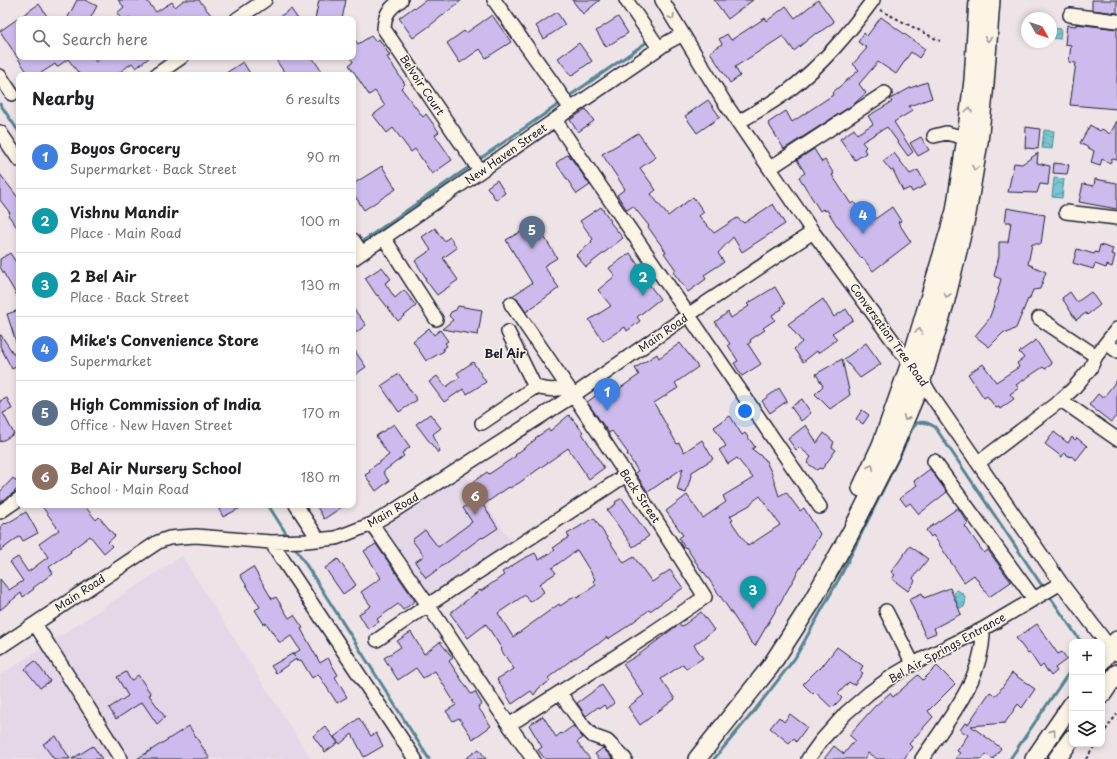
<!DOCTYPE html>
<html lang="en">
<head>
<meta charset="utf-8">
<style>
  :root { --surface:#fff; --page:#f2f2f2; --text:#202124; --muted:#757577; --line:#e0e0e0; --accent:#111827 }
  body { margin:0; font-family:"Playpen Sans",sans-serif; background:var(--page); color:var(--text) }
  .controls { position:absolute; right:12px; bottom:12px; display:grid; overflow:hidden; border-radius:8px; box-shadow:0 2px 6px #0003 }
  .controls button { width:36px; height:36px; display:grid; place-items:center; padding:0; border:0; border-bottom:1px solid var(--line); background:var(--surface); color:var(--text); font:20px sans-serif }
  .compass { position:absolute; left:1021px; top:12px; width:36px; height:36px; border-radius:50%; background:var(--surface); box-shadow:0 2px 6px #0003; rotate:130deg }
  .you { position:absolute; left:745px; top:411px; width:14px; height:14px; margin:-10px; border:3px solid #fff; border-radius:50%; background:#1a73e8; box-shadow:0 0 0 6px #1a73e833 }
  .badge { display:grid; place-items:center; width:26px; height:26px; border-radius:50%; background:var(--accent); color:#fff; font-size:13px; font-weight:700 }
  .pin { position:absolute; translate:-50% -33px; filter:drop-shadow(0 1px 2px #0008) }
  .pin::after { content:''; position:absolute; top:21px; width:14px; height:12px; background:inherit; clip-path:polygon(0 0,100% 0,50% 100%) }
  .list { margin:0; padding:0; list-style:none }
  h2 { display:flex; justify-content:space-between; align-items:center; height:52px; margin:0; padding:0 16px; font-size:17px }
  h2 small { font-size:13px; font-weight:400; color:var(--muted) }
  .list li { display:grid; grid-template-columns:26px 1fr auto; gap:12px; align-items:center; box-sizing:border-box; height:64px; padding:0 16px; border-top:1px solid var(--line) }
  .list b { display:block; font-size:15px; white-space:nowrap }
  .list p { margin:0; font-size:13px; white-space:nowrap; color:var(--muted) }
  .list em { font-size:13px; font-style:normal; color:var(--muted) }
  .icon { flex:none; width:22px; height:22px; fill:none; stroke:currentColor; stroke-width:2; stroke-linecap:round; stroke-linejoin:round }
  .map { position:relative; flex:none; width:1117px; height:759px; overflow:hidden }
  .search { position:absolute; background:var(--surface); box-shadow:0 2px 6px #0003; left:16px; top:16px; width:340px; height:44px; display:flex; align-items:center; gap:10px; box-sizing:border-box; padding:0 14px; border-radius:8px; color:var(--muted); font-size:15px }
  .panel { position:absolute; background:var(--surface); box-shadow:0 2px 6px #0003; left:16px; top:72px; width:340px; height:436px; border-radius:8px }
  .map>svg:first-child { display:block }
  .built { fill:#e4d8e8 }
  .water { fill:url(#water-waves); stroke:#548594 }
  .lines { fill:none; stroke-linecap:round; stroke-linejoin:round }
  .stream { stroke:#548594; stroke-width:3 }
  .building { fill:#ccbbec; stroke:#22223b; fill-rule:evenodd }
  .minor-casing { stroke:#22223b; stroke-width:16 }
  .major-casing { stroke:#22223b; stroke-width:20 }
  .path { stroke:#22223b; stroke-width:2; stroke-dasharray:3 3; stroke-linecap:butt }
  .minor { stroke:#fcf5e5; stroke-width:13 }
  .major { stroke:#fcf5e5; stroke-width:17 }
  .oneway { stroke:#9a9698 }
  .labels { text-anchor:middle; stroke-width:3; stroke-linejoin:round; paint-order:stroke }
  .street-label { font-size:11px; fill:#22223b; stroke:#fcf5e5 }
  .neighbourhood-label { font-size:12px; font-weight:bold; fill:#22223b; stroke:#fcf5e5 }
</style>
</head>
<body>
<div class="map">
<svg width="1117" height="759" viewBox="0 0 1117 759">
  <defs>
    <pattern id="water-waves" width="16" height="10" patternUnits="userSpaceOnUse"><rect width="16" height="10" fill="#76c7d0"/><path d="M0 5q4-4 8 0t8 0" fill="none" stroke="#60a1aa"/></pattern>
  </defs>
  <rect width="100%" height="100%" fill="#eee4e7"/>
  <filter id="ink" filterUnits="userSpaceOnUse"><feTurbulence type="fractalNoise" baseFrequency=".025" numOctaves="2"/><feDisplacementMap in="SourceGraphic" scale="8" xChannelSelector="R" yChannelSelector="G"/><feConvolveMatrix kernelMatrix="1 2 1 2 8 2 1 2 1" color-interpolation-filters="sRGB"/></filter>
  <g filter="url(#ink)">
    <path class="built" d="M464 472 511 541 430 595 384 526Z
      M182 556 311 759H0V675Z"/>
    <path class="water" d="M1051 28 1061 29 1060 39 1051 38Z
      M1044 130 1054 131 1052 149 1042 148Z
      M1054 178 1064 179 1062 198 1052 197Z
      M956 590C964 592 968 599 964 607L959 608 954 594Z"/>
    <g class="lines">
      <path class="stream" d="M568 97 650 40
        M0 104 19 132
        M478 160 562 102
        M360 243 472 165
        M268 505 289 538
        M293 544 429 759
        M1048 594 1081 642
        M714 759 755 710 795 658 841 575 903 449 912 429 917 423C924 421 928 423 935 427L1045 590
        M1010 759 1072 668"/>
    </g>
    <path class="building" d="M77 0H85L97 6 90 19H67Z
      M118 0H146L156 12 172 2 175 7 184 0H199L211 15 205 19H121L117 13 124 7Z
      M319 0H346L342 19H315Z
      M426 0H462L428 27 413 38 399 18 414 7 415 8Z
      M572 0H600L583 14Z
      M714 0H753L728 19Z
      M818 0 834 22 817 34 816 33 794 51 783 36 735 67 740 76 730 83 710 52 722 44 719 39 727 34 731 40 765 18 767 21 786 6 795 18Z
      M1092 0H1117V13L1092 10Z
      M39 4 49 19H19V57H92L96 62 103 57H150L136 68 132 63 116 75H80L68 59 57 67 55 64 38 75H29L0 31Z
      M291 9 298 19H276Z
      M557 12 565 25 544 39 536 26Z
      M492 15 511 42 486 58 480 49 460 63 447 43 464 31 466 33Z
      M618 17 628 33 606 47 596 31Z
      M881 17 925 49 919 58 911 52 896 74 878 62 859 84 866 93 854 104 784 149 768 123 786 111 792 122 833 95 832 93 859 70 853 64 867 48 858 42 864 33 867 36Z
      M1076 24 1117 29V109L1070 105 1076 63 1069 62 1071 45 1065 44 1067 25 1076 26Z
      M371 36 375 41 379 39 390 56 387 57 405 84 401 88 423 117 426 114 439 132 435 135 452 160 432 174 415 149 411 152 393 128 387 133 373 115 385 106 375 91 369 95 349 65 353 62 350 57H353V37L358 44Z
      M579 43 592 61 571 76 558 58Z
      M274 57H312L324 75H286Z
      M243 62 251 75H223Z
      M927 82 932 98 909 106 912 111 894 122 913 152 908 156 887 127 862 142 866 147 864 149 866 153 855 160 840 139 854 129 857 134 873 124 868 116 892 102 890 99 910 88Z
      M708 100 720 117 697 133 685 116Z
      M586 109 594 121 578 132 570 120Z
      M1117 121V160L1112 159 1110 163 1102 159 1100 166 1091 163 1094 151 1080 143 1090 125 1100 131 1102 129 1110 134Z
      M1026 127 1040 129 1038 149 1025 148Z
      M638 133 656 157 640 168 656 190 651 194 668 216 693 197 704 212 699 216 714 233 737 218 744 223 773 204 785 224 742 252 733 237 718 253 724 262 704 275 706 279 688 292 673 272 676 270 664 253 666 252 648 227 649 226 633 206 627 210 617 195 625 189 602 154Z
      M921 137 929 150 918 156 910 143Z
      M814 149 822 162 825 160 834 174 832 175 851 204 854 202 868 224 892 207 901 221 898 222 911 242 873 271 862 257 861 258 839 228V229L827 210 825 211 823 209 820 211 799 177 805 173 797 160Z
      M894 153 910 174 918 170 926 185 912 192 910 188 903 191 893 170 891 171 883 161Z
      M1038 153 1037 163 1050 166 1048 185 1040 184 1037 193 1008 192 1014 163 1022 164Z
      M568 154 590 185 577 194 556 163Z
      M1054 163 1069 165 1067 174 1053 173Z
      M382 166 396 189 364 210 353 193V184Z
      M0 174 19 199V230L8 215 10 213 0 200Z
      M1095 179 1117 183V209L1079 202 1083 184 1094 186Z
      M497 180 505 193 496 200 487 187Z
      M601 207 611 221 610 222 623 238 586 267 576 255 592 242 591 241 593 239 580 221Z
      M1007 208 1045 215 1041 244H1032L1028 264 1046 272 1040 289 1033 290 1029 300 1028 299 1016 328 1011 331 1007 333 1004 332 989 347 975 336 989 319 999 291 998 290 1001 279 994 276 999 256V242H1008L1011 222H1005Z
      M536 223 557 258 544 266 559 288 526 312 517 299 512 296 532 283 506 240Z
      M435 228 444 241 450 237 457 248 443 258 458 280 437 295 425 279 426 278 415 261 431 250 422 237Z
      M1100 245 1113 249 1111 254 1115 255 1112 267 1107 265 1106 268 1095 264 1093 269 1073 263 1077 249 1094 254 1095 252 1098 253Z
      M10 253 19 267V299L0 267V259Z
      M630 253 638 265 636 267 660 299 637 317 640 321 627 331 625 327 603 341 589 320 611 306 598 290 615 276 609 268Z
      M382 267 391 279 385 283 395 298 404 290 416 306 398 321 378 295 377 296 365 278Z
      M775 287 785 304 781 307 782 309 772 315 775 320 763 328 765 330 750 340 751 342 748 344 761 364 742 376 734 363 738 361 728 345 730 344 715 322 728 312 731 318 749 306 747 304Z
      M1070 292 1077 302 1091 292 1100 305 1087 315 1086 313 1076 320 1062 298Z
      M823 299 834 317 846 309 853 320 832 333 837 339 835 341 818 353 817 351 803 362 794 349 802 342 788 324Z
      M458 306 482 310 478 335 442 329 453 320 449 316 451 312 456 310Z
      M353 308 366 325 353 335Z
      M19 310V345H17L7 314Z
      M429 328 434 335 440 330 448 341 445 343 447 346 443 349 444 351 426 361 413 341Z
      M0 335H1L19 362V365L12 369 0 346Z
      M1036 340 1052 364 1045 369 1043 367 1016 385 1019 388 1010 394 1014 399 1000 409 999 407 996 408 987 396 984 398 968 374 983 364 996 382 1019 367 1017 363 1024 358 1019 352Z
      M680 343 698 367 675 383 678 388 654 403 677 444 679 443 684 452 702 440 713 459 692 472 686 493 677 490 683 468 648 492 635 473 638 471 627 454 628 453 612 431 609 433 587 402 608 387 613 393 639 375 635 368 657 354 659 358Z
      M866 343 881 364 860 378 844 359Z
      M353 348 366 367 353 376Z
      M842 359 850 395 830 409 815 394 823 386 816 374Z
      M473 362 486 382 467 394 463 389 444 402 429 382 437 376 446 387 460 377 457 373Z
      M399 374 417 400 399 412 381 386Z
      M1117 380V415L1111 422 1089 405 1098 394 1103 398Z
      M779 388 787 401 770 413 762 401Z
      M7 398 12 409 3 413 14 434 0 442V401Z
      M802 399 811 413 801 421 791 407Z
      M862 410 869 415 863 424 856 419Z
      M430 414 441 428 433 434 440 451 438 453 416 424Z
      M569 415 583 432 582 433 604 468 589 479 568 448 519 483 510 488 509 487 483 505 498 528 483 538 482 537 426 578 415 562 424 556 412 540 425 530 438 547 472 522 463 508 482 495 473 482 487 472 489 474 516 456 515 455 536 439 535 438 549 429 550 431Z
      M730 416 742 435 745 433 755 447 752 449 765 459 772 474 779 496 786 492 800 511 804 508 820 534 755 646 751 642 704 572 703 573 686 547 685 548 679 538 683 535 666 511 687 495 703 518 726 502 723 496 753 478 737 458 728 464 719 450 726 446 714 427ZM760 496 780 525 748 546 731 521 733 520 730 516 750 505 752 502Z
      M394 424 410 447 402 453 404 456 383 472 389 481 376 491 365 475 370 472 369 470 389 455 376 436Z
      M806 425 817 443 824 433 834 442 832 447 836 450 822 469 819 468 817 470 807 463 811 457 799 447 796 450 788 439Z
      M1054 432 1068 443 1072 437 1075 440 1077 438 1087 446 1076 460 1071 456 1070 457 1064 453 1062 457 1045 444Z
      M930 469 947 492 919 514 910 503 906 506 900 498 917 485 914 481Z
      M13 478 19 483V487L12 494 0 502V492Z
      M622 498 649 536 633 547 607 510 616 504 615 502Z
      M41 505H84L96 520 99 517 115 536 108 542 112 546 104 553 90 536 70 551 71 552 49 567 53 573 33 588 34 589 23 597 21 593 0 610V579L9 590 23 581 10 562 18 557 28 572 48 557 39 544 59 530Z
      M217 505H246L223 517Z
      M316 505H345L324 519Z
      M958 508 968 523 965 526 984 553 988 550 1011 582 989 597 974 575 964 582 933 535 931 537 926 530Z
      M26 512 38 533 23 541 20 536 0 551V527L5 523 6 524Z
      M594 518 624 563 634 557 652 582 670 570 683 588 650 611 649 610 625 628 608 639 607 637 597 645 596 644 575 658V657L548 678 550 681 539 688 534 695 531 691 512 704 497 679 514 669 501 650 502 649 486 624 468 638 450 613 480 590 481 591 504 575 502 572 521 560 535 553 539 560 555 550 553 548 569 537 567 534ZM577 550 595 579 593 581 596 585 577 598 575 596 560 606 559 604 513 637 498 613 525 595 530 602 544 592 539 584 556 573 552 568Z
      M376 544 415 601 403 610 398 604 377 619 379 622 368 629 359 614 371 606 361 592 381 578 364 551Z
      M910 546 928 559 913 578 915 581 908 591 892 579 895 575 891 572Z
      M338 559 356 585 343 594 325 568Z
      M253 567 272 599 276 597 289 618 294 615 303 628 301 629 320 663 328 658 338 675 335 677 347 697 337 703 318 674 312 678 301 660 296 661V659L276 673 271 666 292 654 295 657 293 654 300 650 291 636 282 642H279L266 623 264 624 255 610 260 607 240 575Z
      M950 588 961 614 934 628 936 633 926 637 909 599 922 593 924 598Z
      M701 612 714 630 694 645 703 658 686 669 683 664 661 679 675 699 640 725 628 707 644 695 623 664 641 653 679 624 681 627Z
      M1037 624 1058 654 1062 652 1067 659 1055 668 1057 671 1051 676 1043 665 1040 668 1030 653 1028 654 1016 638Z
      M411 632 424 654 440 642 453 658 449 661 471 694 475 692 482 704 478 707 491 726 473 739 459 718 453 721 446 711 456 705 435 671 423 678 416 668 398 680 384 658 401 647 397 641Z
      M837 647 863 666 860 671 863 673 854 685 849 682 838 694 842 698 832 708 815 692 813 694 803 684 819 668 820 669Z
      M35 661 50 681 40 688 25 669Z
      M937 666 955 684 928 711 933 717 909 744 912 747 904 759H877L868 753 864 759H824L834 746 844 754 855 740 849 735 875 706 890 693 893 697 918 675 923 680Z
      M126 672 131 681 138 675 151 694 149 695 165 717 157 724 142 702 116 719 109 708 128 696 117 677Z
      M1012 673 1035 689 1022 708 1018 704 1005 723 971 726 1001 748 993 759 986 754 982 759H955L960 753 957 751 968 735 960 730 965 723 968 724 990 692 996 696Z
      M602 685 614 703 607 709 604 705 600 708 598 707 586 716 577 703Z
      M790 714 807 727 796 742 794 738 789 743 770 728 779 717 784 722Z
      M543 716 556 737 561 733 562 734 573 726 583 738 577 742 590 759H545L538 750 542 747 529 725Z
      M359 718 371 736 376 733 383 746 364 757 352 734 340 744 334 737Z
      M189 726 210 759H137Z
      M325 726 338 743 325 752 313 736Z
      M56 736 70 759H54L43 744Z
      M93 746 102 759H72Z
      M603 748 613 759H614H599L595 754Z
      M479 749 486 759H465Z"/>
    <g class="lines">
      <g class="minor-casing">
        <path id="minor" d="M401 0C389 9 385 13 384 29L480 171
          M494 0 571 109
          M626 0 659 48
          M662 0 723 100 813 232 922 380 931 395 978 463 1061 583 1111 649 1117 654
          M1070 15 1117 21
          M237 19 265 0
          M156 75 182 57
          M0 76 12 94
          M555 120 820 507
          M739 122C755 112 773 103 788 91 822 65 848 34 873 0
          M0 132 19 160
          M934 136 946 133 966 138
          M770 168 885 93
          M1066 212 1117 218
          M384 238 436 319
          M353 240 362 253
          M353 259 668 42 683 34
          M1039 318 1096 356
          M508 332 535 387
          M1106 343 1117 351
          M1061 400 1117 439
          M482 423 535 387C548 390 555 391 568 387
          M934 461 1034 599
          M978 463 1061 400 1073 389 1090 369 1096 356 1117 329
          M296 505 319 540
          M0 512 19 499
          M372 524 428 605 509 725 533 759
          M271 542 415 759
          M886 611 913 664
          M35 624 121 759
          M377 640 428 605 626 475
          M0 647 158 542 169 538 181 537 196 536 271 542 306 541 336 538 372 524 392 512 574 395 688 315 813 232
          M560 693 584 727 593 736 607 741 625 759
          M509 725 649 635 705 597C643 498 578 401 511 304
          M808 759 821 741 846 713 869 693 894 675 913 664 983 629 1061 583
          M922 759C948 720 984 678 983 629"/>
      </g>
      <g class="major-casing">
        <path id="major" d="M861 488 881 445 910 363 955 211 966 138 973 80 978 0
          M1102 661 1117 640
          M1102 695 1117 673
          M697 759 770 667 810 605 851 532 892 451 922 380 945 304 967 214 979 142 985 84 991 0
          M1034 759 1072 704
          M1057 759 1072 738"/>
      </g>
      <path class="path" d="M880 10 940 41
        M1102 735 1117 714
        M1086 759 1096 744"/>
      <use href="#minor" class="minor"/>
      <use href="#major" class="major"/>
    </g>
    <defs><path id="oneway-chevron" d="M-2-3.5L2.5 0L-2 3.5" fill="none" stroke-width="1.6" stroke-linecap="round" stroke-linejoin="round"/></defs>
    <g class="oneway">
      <use href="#oneway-chevron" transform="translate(672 17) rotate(59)"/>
      <use href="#oneway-chevron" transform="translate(988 39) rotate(94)"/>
      <use href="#oneway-chevron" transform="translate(969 110) rotate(-83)"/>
      <use href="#oneway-chevron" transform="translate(975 168) rotate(100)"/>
      <use href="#oneway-chevron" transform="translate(947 295) rotate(103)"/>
      <use href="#oneway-chevron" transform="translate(919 331) rotate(-74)"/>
      <use href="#oneway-chevron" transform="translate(906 418) rotate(113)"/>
      <use href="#oneway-chevron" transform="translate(871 467) rotate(-65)"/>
      <use href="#oneway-chevron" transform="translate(1053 732) rotate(-55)"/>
    </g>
  </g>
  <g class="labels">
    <g class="street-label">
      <text transform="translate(422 85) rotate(56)" y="4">Belvoir Court</text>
      <text transform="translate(506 154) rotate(-35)" y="4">New Haven Street</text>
      <text transform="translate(663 333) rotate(-35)" y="4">Main Road</text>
      <text transform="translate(889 335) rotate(54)" y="4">Conversation Tree Road</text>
      <text transform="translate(640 496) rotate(56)" y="4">Back Street</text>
      <text transform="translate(393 510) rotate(-30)" y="4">Main Road</text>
      <text transform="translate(80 593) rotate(-33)" y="4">Main Road</text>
      <text transform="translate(947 648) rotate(-29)" y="4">Bel Air Springs Entrance</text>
    </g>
    <g class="neighbourhood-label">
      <text x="505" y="358">Bel Air</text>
    </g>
  </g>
</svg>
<div class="controls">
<button>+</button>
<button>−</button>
<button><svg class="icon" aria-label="layers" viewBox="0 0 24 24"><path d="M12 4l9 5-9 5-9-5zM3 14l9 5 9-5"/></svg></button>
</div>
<svg class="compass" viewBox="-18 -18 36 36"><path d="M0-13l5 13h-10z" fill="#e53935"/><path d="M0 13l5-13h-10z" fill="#757577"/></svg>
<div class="you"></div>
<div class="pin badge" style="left:607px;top:411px;background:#3f7fe0">1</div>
<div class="pin badge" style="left:643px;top:296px;background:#0f9aa8">2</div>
<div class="pin badge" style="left:753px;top:609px;background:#0f9aa8">3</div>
<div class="pin badge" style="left:863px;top:234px;background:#3f7fe0">4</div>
<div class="pin badge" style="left:532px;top:249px;background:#5c6f8a">5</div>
<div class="pin badge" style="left:475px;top:515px;background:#8d6e63">6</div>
<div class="search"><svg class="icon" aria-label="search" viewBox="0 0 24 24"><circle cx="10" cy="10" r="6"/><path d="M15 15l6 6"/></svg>Search here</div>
<section class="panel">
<h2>Nearby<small>6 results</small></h2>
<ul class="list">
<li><span class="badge" style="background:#3f7fe0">1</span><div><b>Boyos Grocery</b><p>Supermarket · Back Street</p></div><em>90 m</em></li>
<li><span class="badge" style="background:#0f9aa8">2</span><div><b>Vishnu Mandir</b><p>Place · Main Road</p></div><em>100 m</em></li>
<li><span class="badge" style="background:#0f9aa8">3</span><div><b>2 Bel Air</b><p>Place · Back Street</p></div><em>130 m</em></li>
<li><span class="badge" style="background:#3f7fe0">4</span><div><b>Mike's Convenience Store</b><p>Supermarket</p></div><em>140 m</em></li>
<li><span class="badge" style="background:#5c6f8a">5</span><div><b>High Commission of India</b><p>Office · New Haven Street</p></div><em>170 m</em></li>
<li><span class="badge" style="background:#8d6e63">6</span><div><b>Bel Air Nursery School</b><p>School · Main Road</p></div><em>180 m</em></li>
</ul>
</section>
</div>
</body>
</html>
